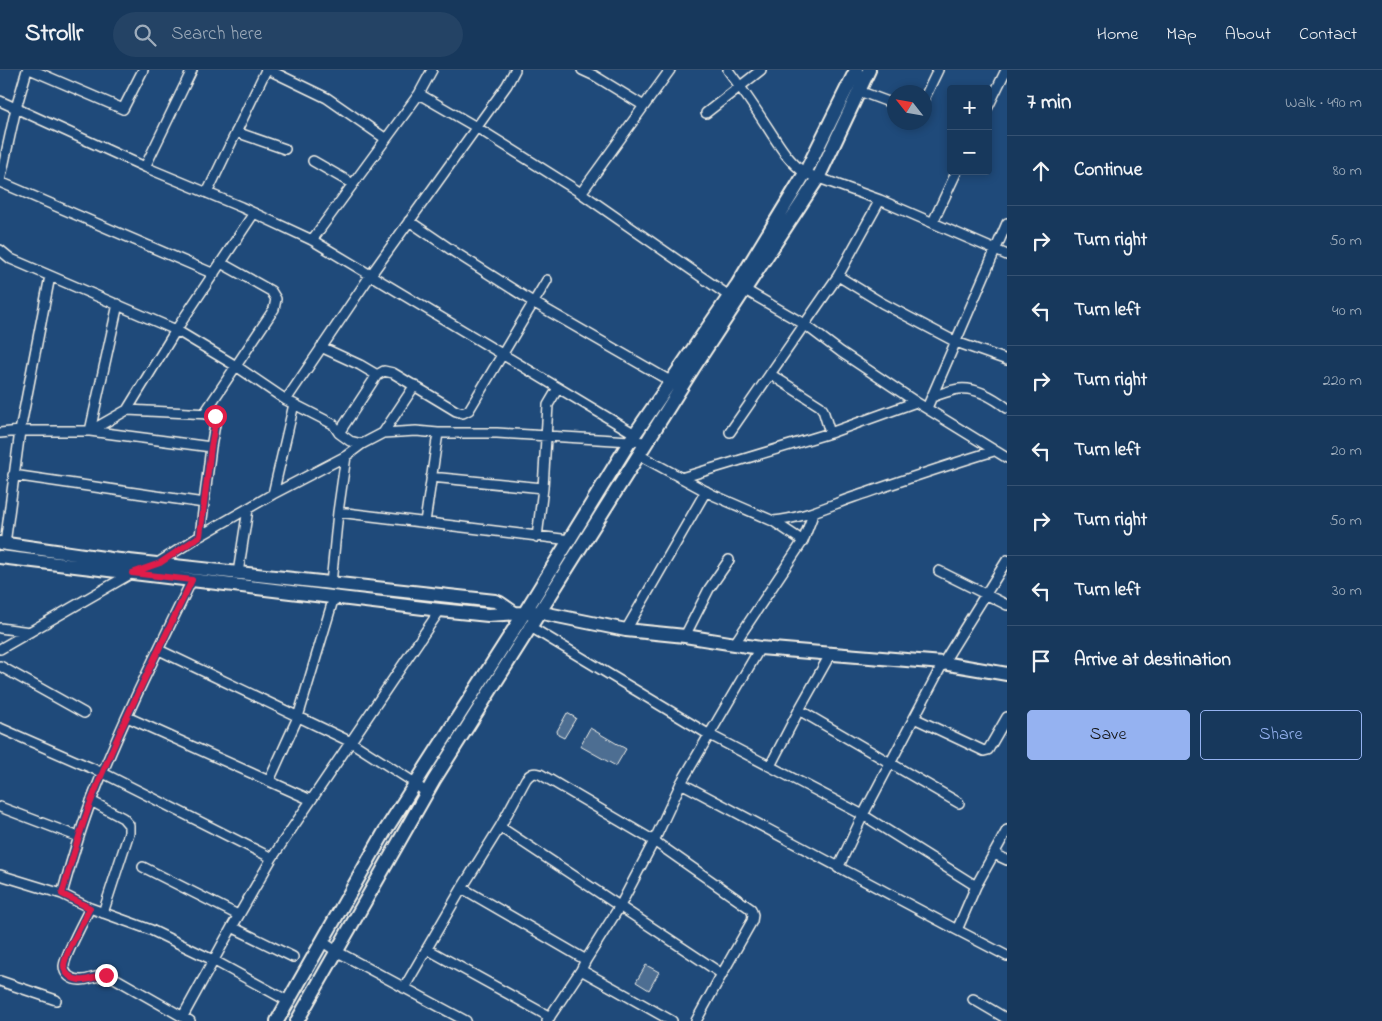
<!DOCTYPE html>
<html lang="en">
<head>
<meta charset="utf-8">
<style>
  :root { --surface:#17385c; --page:#244365; --text:#f1f3f6; --muted:#9eacbb; --line:#365272; --accent:#95b2f1 }
  body { margin:0; font-family:"Indie Flower",sans-serif; background:var(--page); color:var(--text) }
  .controls { position:absolute; right:15px; top:15px; display:grid; overflow:hidden; border-radius:5px; box-shadow:0 2px 8px #0003 }
  .controls button { width:45px; height:45px; display:grid; place-items:center; padding:0; border:0; border-bottom:1px solid var(--line); background:var(--surface); color:var(--text); font:25px sans-serif }
  .compass { position:absolute; left:887px; top:15px; width:45px; height:45px; border-radius:50%; background:var(--surface); box-shadow:0 2px 8px #0003; rotate:301deg }
  .stop { position:absolute; width:15px; height:15px; margin:-11px; border:4px solid #e11d48; border-radius:50%; background:#fff }
  .stop.end { background:#e11d48; border-color:#fff; box-shadow:0 1px 5px #0008 }
  .list { margin:0; padding:0; list-style:none }
  h2 { display:flex; justify-content:space-between; align-items:center; height:65px; margin:0; padding:0 20px; font-size:21px }
  h2 small { font-size:16px; font-weight:400; color:var(--muted) }
  .list li { display:grid; grid-template-columns:32px 1fr auto; gap:15px; align-items:center; box-sizing:border-box; height:70px; padding:0 20px; border-top:1px solid var(--line) }
  .list b { display:block; font-size:19px; white-space:nowrap }
  .list em { font-size:16px; font-style:normal; color:var(--muted) }
  .actions { display:flex; gap:10px; padding:15px 20px }
  .actions a { flex:1; padding:11px 0; border:1px solid var(--accent); border-radius:5px; text-align:center; font-size:18px; color:var(--accent) }
  .actions .main { background:var(--accent); color:#111 }
  .icon { flex:none; width:28px; height:28px; fill:none; stroke:currentColor; stroke-width:2; stroke-linecap:round; stroke-linejoin:round }
  .map { position:relative; flex:none; width:1007px; height:951px; overflow:hidden }
  header { display:flex; align-items:center; gap:30px; box-sizing:border-box; height:70px; padding:0 25px; background:var(--surface); border-bottom:1px solid var(--line) }
  header strong { font-size:24px }
  nav { display:flex; gap:28px; margin-inline-start:auto; font-size:18px }
  .search { width:350px; height:45px; background:var(--page); display:flex; align-items:center; gap:12px; box-sizing:border-box; padding:0 18px; border-radius:28px; color:var(--muted); font-size:19px }
  main { display:flex }
  aside { flex:1; background:var(--surface) }
  .map>svg:first-child { display:block }
  .building { fill:#4d6e92; stroke:#f4f1e8 }
  .lines { fill:none; stroke-linecap:round; stroke-linejoin:round }
  .street-casing { stroke:#f4f1e8; stroke-width:12 }
  .secondary-casing { stroke:#f4f1e8; stroke-width:16 }
  .street { stroke:#1f4a7a; stroke-width:9 }
  .secondary { stroke:#1f4a7a; stroke-width:12 }
  .route { stroke:#e11d48; stroke-width:6 }
</style>
</head>
<body>
<header>
<strong>Strollr</strong>
<div class="search"><svg class="icon" aria-label="search" viewBox="0 0 24 24"><circle cx="10" cy="10" r="6"/><path d="M15 15l6 6"/></svg>Search here</div>
<nav><a>Home</a><a>Map</a><a>About</a><a>Contact</a></nav>
</header>
<main>
<div class="map">
<svg width="1007" height="951" viewBox="0 0 1007 951">
  <rect width="100%" height="100%" fill="#1f4a7a"/>
  <filter id="ink" filterUnits="userSpaceOnUse"><feTurbulence type="fractalNoise" baseFrequency=".02" numOctaves="2"/><feDisplacementMap in="SourceGraphic" scale="10" xChannelSelector="R" yChannelSelector="G"/><feConvolveMatrix kernelMatrix="1 2 1 2 8 2 1 2 1" color-interpolation-filters="sRGB"/></filter>
  <g filter="url(#ink)">
    <path class="building" d="M567 643 576 648 564 668 558 665 557 661Z
      M590 658 626 679 616 696 580 676Z
      M646 895 659 902 649 920 636 912Z"/>
    <g class="lines">
      <g class="street-casing">
        <path id="street" d="M32 0 123 39 143 0
          M269 0 327 28 386 69
          M582 0 595 6 644 36
          M728 0C742 19 755 38 768 58 779 75 788 91 805 103L880 130 1007 185
          M859 21 894 34
          M419 24 476 57 581 123 729 226
          M924 29 938 0
          M0 31 145 97 241 137 312 170 635 364
          M988 37 1006 0
          M706 43 761 0
          M236 62 285 79
          M313 91 353 114
          M145 97 192 0
          M0 111 16 38 27 0
          M0 112 214 204
          M207 123 266 0
          M581 123 670 0
          M409 151 456 183 533 232 670 311
          M933 152 957 101
          M312 170 419 24 432 0
          M0 180 11 189 176 260 236 296 286 330 333 354 339 363 350 371 362 374
          M838 206 880 130
          M740 217 804 254 841 282 916 332 1007 388
          M321 277 360 295 377 305
          M770 304 820 336 823 340 830 363
          M932 327C941 324 950 320 959 319 977 317 994 328 1007 338
          M286 330 370 206 507 15 515 0
          M927 338 1007 153
          M204 344 274 239 276 229 271 221 221 193
          M730 362 838 206 882 233 956 272 1007 290
          M0 363 20 361H90L118 234
          M339 363 377 305 384 301 393 303 456 341 463 343 469 340 547 210
          M383 363 415 315
          M211 377 90 361 127 340 176 260 254 143
          M639 385 713 425 773 451C801 449 828 436 854 427 901 411 947 395 994 381
          M13 405 204 433 211 377 216 349 215 346 210 344 127 340
          M431 407 543 418
          M681 408 830 363 916 332
          M273 424 294 334
          M338 442 570 470
          M773 451 803 471 814 442
          M425 452 438 363
          M200 466 204 433
          M537 467 543 418 548 335 558 318
          M5 474 20 361 50 206
          M156 494 200 466 273 424 346 386 362 374 383 363 416 361 438 363H497L647 372
          M939 501 1007 535
          M238 503 248 439
          M331 514 338 442 346 386
          M529 556 708 664 863 745 976 816
          M0 558 30 562
          M626 560 706 421
          M685 566 709 519 729 490
          M735 573 803 471
          M0 579 132 503
          M159 580 351 672 415 713 426 723
          M0 596 84 643
          M799 640 959 733
          M127 647 311 730
          M914 648 984 681 988 680 1007 647
          M0 658 103 703 272 788
          M770 696 799 640 831 583
          M269 711 298 647 334 527
          M681 713 957 860
          M91 731 123 748 129 755V763L103 843
          M0 737 79 767
          M500 757 722 904 696 951
          M1007 760 976 816 957 860 1007 886
          M994 784 1007 790
          M143 797 238 845
          M838 798 863 745 943 593 1007 490
          M0 805 62 824 90 838 151 860 213 890 288 931
          M462 818 500 757 526 709C530 704 533 702 540 704L654 771 751 839 753 845 752 851 722 904
          M62 824C71 792 80 760 92 729 121 654 157 582 192 510
          M90 838C84 850 65 885 64 896 64 905 72 910 80 910 90 911 97 903 111 906L190 951
          M232 857 293 887
          M323 872 336 881 466 951
          M427 879 550 947
          M581 900 672 951
          M0 911 56 930
          M404 918 462 818 586 890
          M973 929 1007 949
          M183 946 232 857 272 788 440 540
          M547 951 581 900 586 890 620 836 654 771 681 713 760 578"/>
      </g>
      <g class="secondary-casing">
        <path id="secondary" d="M0 473 111 489 495 531 500 533 513 542
          M0 487 440 540 488 545 538 542 626 560 685 566 760 578 943 593 1007 604
          M277 951 385 761 525 542 630 371 737 215 805 103 856 0
          M297 951 434 710 694 297 818 108 869 0"/>
      </g>
      <use href="#street" class="street"/>
      <use href="#secondary" class="secondary"/>
    </g>
  </g>
  <g class="lines" filter="url(#ink)">
    <path class="route" d="M106 905C97 905 88 912 79 910 72 909 64 904 64 895 65 884 84 850 90 838L62 824C71 792 80 760 92 729 121 654 158 582 192 510L132 503 160 493 200 466 211 377 216 349 215 346"/>
  </g>
</svg>
<div class="controls">
<button>+</button>
<button>−</button>
</div>
<svg class="compass" viewBox="-18 -18 36 36"><path d="M0-13l5 13h-10z" fill="#e53935"/><path d="M0 13l5-13h-10z" fill="#9eacbb"/></svg>
<div class="stop" style="left:215px;top:346px"></div>
<div class="stop end" style="left:106px;top:905px"></div>
</div>
<aside>
<h2>7 min<small>Walk · 490 m</small></h2>
<ul class="list">
<li><svg class="icon" aria-label="ahead" viewBox="0 0 24 24"><path d="M12 20V5M6 11l6-6 6 6"/></svg><div><b>Continue</b></div><em>80 m</em></li>
<li><svg class="icon" aria-label="right" viewBox="0 0 24 24"><path d="M7 20v-9h11M14 6l5 5-5 5"/></svg><div><b>Turn right</b></div><em>50 m</em></li>
<li><svg class="icon" aria-label="left" viewBox="0 0 24 24"><path d="M17 20v-9H6M10 6l-5 5 5 5"/></svg><div><b>Turn left</b></div><em>40 m</em></li>
<li><svg class="icon" aria-label="right" viewBox="0 0 24 24"><path d="M7 20v-9h11M14 6l5 5-5 5"/></svg><div><b>Turn right</b></div><em>220 m</em></li>
<li><svg class="icon" aria-label="left" viewBox="0 0 24 24"><path d="M17 20v-9H6M10 6l-5 5 5 5"/></svg><div><b>Turn left</b></div><em>20 m</em></li>
<li><svg class="icon" aria-label="right" viewBox="0 0 24 24"><path d="M7 20v-9h11M14 6l5 5-5 5"/></svg><div><b>Turn right</b></div><em>50 m</em></li>
<li><svg class="icon" aria-label="left" viewBox="0 0 24 24"><path d="M17 20v-9H6M10 6l-5 5 5 5"/></svg><div><b>Turn left</b></div><em>30 m</em></li>
<li><svg class="icon" aria-label="arrive" viewBox="0 0 24 24"><path d="M6 21V4h12l-3 4 3 4H6"/></svg><div><b>Arrive at destination</b></div></li>
</ul>
<div class="actions"><a class="main">Save</a><a>Share</a></div>
</aside>
</main>
</body>
</html>
